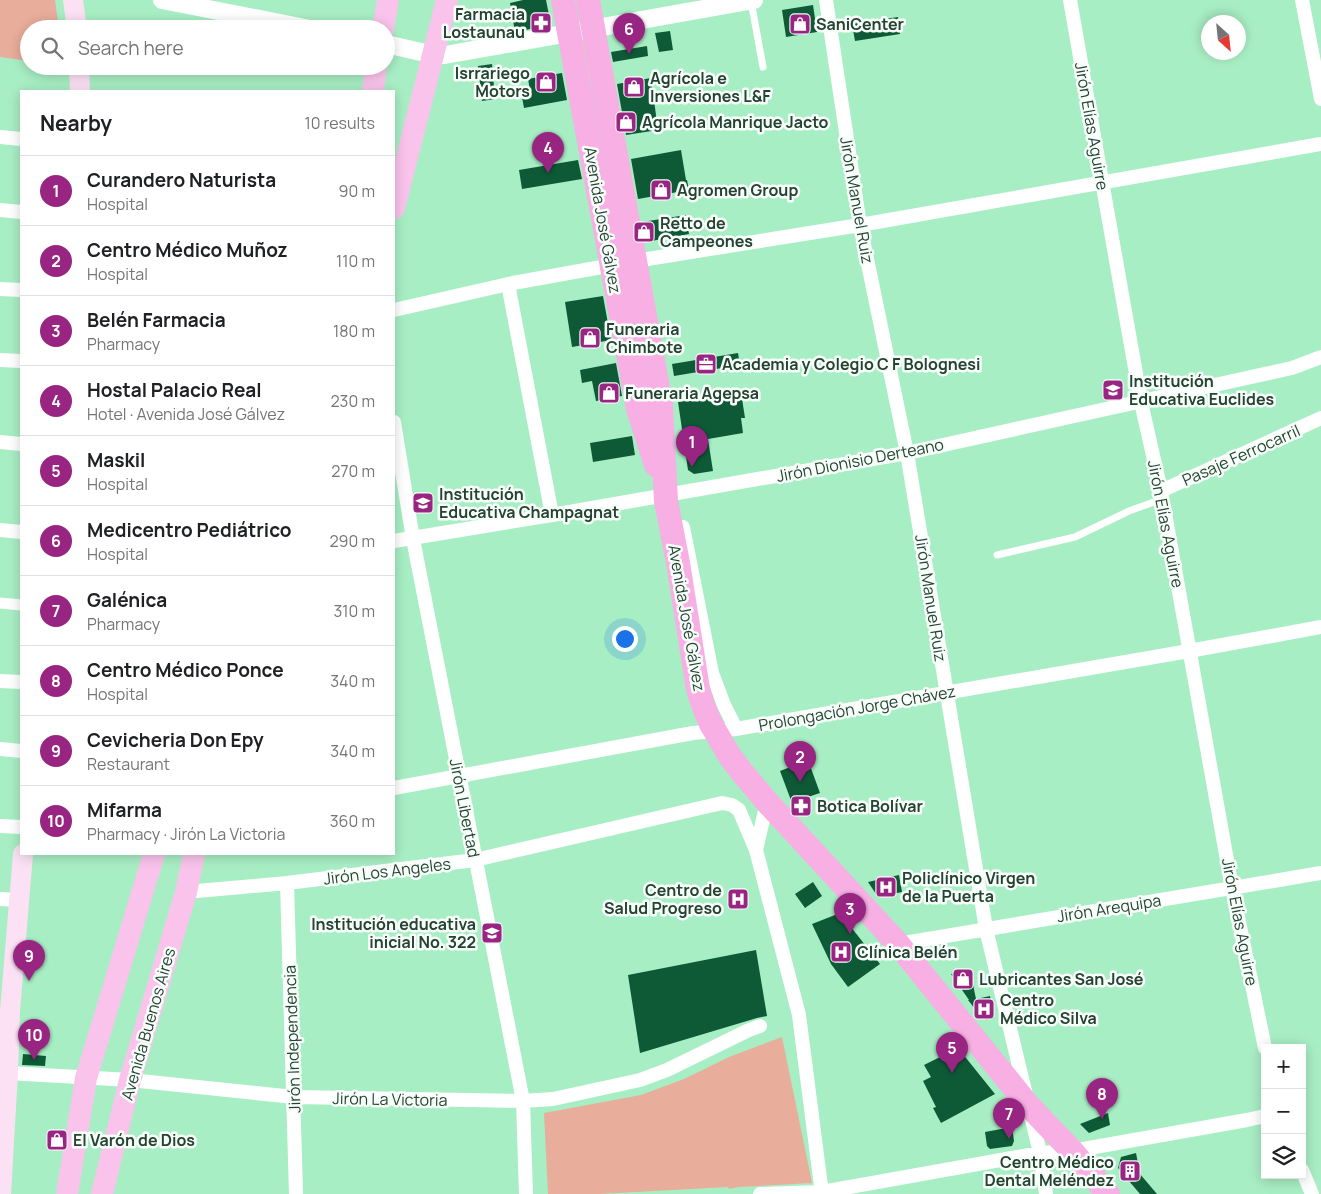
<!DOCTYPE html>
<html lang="en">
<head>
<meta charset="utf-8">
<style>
  :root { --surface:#fff; --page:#f6f6f6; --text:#202124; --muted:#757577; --line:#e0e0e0; --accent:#992582 }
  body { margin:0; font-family:Manrope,sans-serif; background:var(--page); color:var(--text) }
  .controls { position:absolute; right:15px; bottom:15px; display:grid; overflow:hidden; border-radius:0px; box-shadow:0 2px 12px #0003 }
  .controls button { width:45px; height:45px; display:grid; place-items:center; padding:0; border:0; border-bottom:1px solid var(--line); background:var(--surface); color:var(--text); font:25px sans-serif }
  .compass { position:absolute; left:1201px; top:15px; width:45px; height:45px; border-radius:50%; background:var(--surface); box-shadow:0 2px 12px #0003; rotate:153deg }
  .you { position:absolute; left:624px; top:638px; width:18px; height:18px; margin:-12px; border:4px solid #fff; border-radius:50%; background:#1a73e8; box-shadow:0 0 0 8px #1a73e833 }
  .badge { display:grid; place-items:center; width:32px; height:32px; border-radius:50%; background:var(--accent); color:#fff; font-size:16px; font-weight:700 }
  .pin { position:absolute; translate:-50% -41px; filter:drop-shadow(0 1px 2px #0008) }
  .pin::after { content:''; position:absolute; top:26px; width:18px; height:15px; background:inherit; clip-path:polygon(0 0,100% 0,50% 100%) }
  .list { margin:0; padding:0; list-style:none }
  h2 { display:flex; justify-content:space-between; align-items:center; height:65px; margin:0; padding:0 20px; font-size:21px }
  h2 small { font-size:16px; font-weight:400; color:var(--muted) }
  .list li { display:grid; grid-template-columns:32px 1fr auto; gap:15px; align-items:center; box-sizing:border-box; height:70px; padding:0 20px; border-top:1px solid var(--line) }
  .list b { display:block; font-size:19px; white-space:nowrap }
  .list p { margin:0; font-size:16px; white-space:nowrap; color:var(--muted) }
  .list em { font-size:16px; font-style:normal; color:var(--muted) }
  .icon { flex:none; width:28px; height:28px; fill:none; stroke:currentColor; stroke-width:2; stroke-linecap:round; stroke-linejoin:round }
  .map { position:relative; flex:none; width:1321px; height:1194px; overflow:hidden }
  .search { position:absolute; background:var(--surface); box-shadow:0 2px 12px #0003; left:20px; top:20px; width:375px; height:55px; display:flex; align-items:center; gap:12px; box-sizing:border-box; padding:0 18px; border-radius:28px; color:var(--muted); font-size:19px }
  .panel { position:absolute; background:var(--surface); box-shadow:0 2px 12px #0003; left:20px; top:90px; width:375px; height:765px; border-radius:0px }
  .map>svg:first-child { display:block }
  .green { fill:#e9ad9b }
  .building { fill:#0e5a37 }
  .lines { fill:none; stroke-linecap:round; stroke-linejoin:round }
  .service { stroke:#fff; stroke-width:7 }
  .pedestrian { stroke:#fff; stroke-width:11 }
  .minor { stroke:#fff; stroke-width:14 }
  .tertiary { stroke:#fff; stroke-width:18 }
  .secondary { stroke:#fce1f5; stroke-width:20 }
  .primary { stroke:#f9c3eb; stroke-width:22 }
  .trunk { stroke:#f7afe4; stroke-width:24 }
  .labels { text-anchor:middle; stroke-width:5; stroke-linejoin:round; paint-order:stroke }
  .poi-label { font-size:16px; font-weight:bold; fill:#264232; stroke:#f7fefa; text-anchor:start }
  .street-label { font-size:16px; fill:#264232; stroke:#f7fefa }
</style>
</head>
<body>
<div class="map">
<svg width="1321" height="1194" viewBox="0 0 1321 1194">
  <rect width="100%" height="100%" fill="#a8eec4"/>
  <path class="green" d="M0 0H55L59 29H29V61L0 57Z
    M782 1037 812 1183 739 1187 729 1189 728 1187 599 1194H548L544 1113 641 1095 684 1079 729 1057Z"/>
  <path class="building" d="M523 0H546L551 25 515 32 510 3Z
    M813 5 817 32 786 37 782 10Z
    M898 17 900 34 855 41 852 24Z
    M670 31 673 50 659 52 655 33Z
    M647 46 648 56 613 62 611 52Z
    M492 64 495 99 482 101 478 66Z
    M562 73 567 100 524 108 521 92 530 90 528 79Z
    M651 78 658 130 626 135 617 84Z
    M681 150 686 180H687L689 190 638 199 631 159Z
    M578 160 582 179 522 189 519 170Z
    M686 215 689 234 646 242 642 222Z
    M603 296 611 340 572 347 565 302Z
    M738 353 740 365 674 376 672 364Z
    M616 363 622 396 596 401 592 381 582 383 580 370Z
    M741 392 745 418H741L743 433 708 439 713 471 694 474 688 470 678 402Z
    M632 436 635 455 593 462 590 443Z
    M808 760 820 793 805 798 809 808 798 812 792 803 780 771Z
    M899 875 902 892 878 897 868 882Z
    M813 882 822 896 805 908 795 894Z
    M840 913 880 964 848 987 831 964 812 924Z
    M756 950 767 1016 757 1018 640 1053 628 975Z
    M970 970 976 999 990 996 994 1018 986 1020 979 1012V1014L968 1000H969L951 974Z
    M958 1048 995 1094 941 1123 933 1108 936 1107 923 1081 931 1077 924 1065Z
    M23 1054 46 1056 45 1066 22 1065Z
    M1108 1113 1110 1125 1089 1133 1080 1124Z
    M1012 1127 1014 1141 1012 1146 990 1149 987 1146 985 1132Z
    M1136 1153 1140 1174 1157 1194H1140L1118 1168 1121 1157Z"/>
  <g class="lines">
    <path class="service" d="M751 1 763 67
      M997 555 1075 537 1129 511 1162 499"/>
    <path class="pedestrian" d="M0 603 21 605"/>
    <path class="minor" d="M826 0 860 225 907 453 986 929 1040 1153 1046 1194
      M1070 0 1141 402 1161 491 1232 888 1265 1048
      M1302 0 1321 99
      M0 137 21 139
      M0 210 21 212
      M508 284 552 515
      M0 289 21 290
      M394 310 513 283 635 261 860 225 1321 144
      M0 360 21 361
      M394 422 413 539 523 1101 526 1194
      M0 442 21 444
      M1161 491 1321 418
      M683 527 712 673 724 705 736 729
      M0 530 21 532
      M394 541 552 515 907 453 1292 368 1321 357
      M0 681 21 682
      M0 749 21 751
      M394 788 693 733 736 729 1189 651 1321 627
      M0 826 21 827
      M756 850 767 802
      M287 883 296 1194
      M186 892 287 883 475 860 722 803 732 805 739 810 756 850 799 1015 822 1194
      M0 899 19 900
      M898 944 1321 873
      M8 1073 130 1080 294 1097 523 1101 553 1099 640 1080 667 1070 749 1030 760 1026
      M1302 1170 1312 1194
      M760 1194 822 1192 1040 1153 1072 1151 1247 1120 1265 1116"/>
    <path class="tertiary" d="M162 0 310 29
      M386 44 434 55H445L754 0"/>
    <path class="secondary" d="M73 0 77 29
      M79 66 80 91
      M1 1194 8 1073 10 1011 23 854"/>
    <path class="primary" d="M383 29 388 0
      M373 91 376 66
      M394 208 447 0
      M67 1194 86 1078 154 854
      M102 1194 130 1080 186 892 194 854"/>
    <path class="trunk" d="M563 0 638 409 656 465
      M588 0 661 405 666 501 678 563 698 689 704 708 711 724 729 755 741 771 767 802 898 944 1028 1105 1072 1151 1108 1194"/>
  </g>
  <defs>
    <g id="pharmacy-square" transform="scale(1.125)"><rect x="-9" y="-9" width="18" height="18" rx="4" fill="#992582" stroke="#f7fefa"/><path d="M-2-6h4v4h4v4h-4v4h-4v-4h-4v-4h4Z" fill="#fff"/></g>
    <g id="shop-square" transform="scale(1.125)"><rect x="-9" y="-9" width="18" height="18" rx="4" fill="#992582" stroke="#f7fefa"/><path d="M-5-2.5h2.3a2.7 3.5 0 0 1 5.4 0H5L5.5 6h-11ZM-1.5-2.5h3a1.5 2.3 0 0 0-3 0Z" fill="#fff"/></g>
    <g id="office-square" transform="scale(1.125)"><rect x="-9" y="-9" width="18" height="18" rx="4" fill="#992582" stroke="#f7fefa"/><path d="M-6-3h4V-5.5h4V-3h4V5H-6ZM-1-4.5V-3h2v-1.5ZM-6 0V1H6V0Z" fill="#fff"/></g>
    <g id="school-square" transform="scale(1.125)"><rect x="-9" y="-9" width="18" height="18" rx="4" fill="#992582" stroke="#f7fefa"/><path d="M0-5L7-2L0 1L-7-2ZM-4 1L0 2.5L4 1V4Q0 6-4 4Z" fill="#fff"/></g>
    <g id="hospital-square" transform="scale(1.125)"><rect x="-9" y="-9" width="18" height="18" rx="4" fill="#992582" stroke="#f7fefa"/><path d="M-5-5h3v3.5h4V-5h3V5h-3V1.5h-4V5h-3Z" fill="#fff"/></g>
    <g id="building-square" transform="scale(1.125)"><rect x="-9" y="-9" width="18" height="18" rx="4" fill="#992582" stroke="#f7fefa"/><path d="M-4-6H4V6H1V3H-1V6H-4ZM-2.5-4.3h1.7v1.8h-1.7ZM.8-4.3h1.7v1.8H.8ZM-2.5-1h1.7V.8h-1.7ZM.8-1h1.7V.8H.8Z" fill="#fff"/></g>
  </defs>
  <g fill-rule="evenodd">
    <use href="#pharmacy-square" x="541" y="23"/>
    <use href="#shop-square" x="800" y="24"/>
    <use href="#shop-square" x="546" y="82"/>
    <use href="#shop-square" x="634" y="87"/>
    <use href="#shop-square" x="626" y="122"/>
    <use href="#shop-square" x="661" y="190"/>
    <use href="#shop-square" x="644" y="232"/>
    <use href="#shop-square" x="590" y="338"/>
    <use href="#office-square" x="706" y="364"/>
    <use href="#school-square" x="1113" y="390"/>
    <use href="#shop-square" x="609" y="393"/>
    <use href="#school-square" x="423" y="503"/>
    <use href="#pharmacy-square" x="801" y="806"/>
    <use href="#hospital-square" x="886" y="887"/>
    <use href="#hospital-square" x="738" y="899"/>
    <use href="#school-square" x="492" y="933"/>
    <use href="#hospital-square" x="841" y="952"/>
    <use href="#shop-square" x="963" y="979"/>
    <use href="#hospital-square" x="984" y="1009"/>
    <use href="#shop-square" x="57" y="1140"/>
    <use href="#building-square" x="1130" y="1171"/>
  </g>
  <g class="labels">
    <g class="poi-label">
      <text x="525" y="20" text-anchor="end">Farmacia<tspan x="525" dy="18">Lostaunau</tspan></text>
      <text x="816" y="30">SaniCenter</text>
      <text x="530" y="79" text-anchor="end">Isrrariego<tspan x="530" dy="18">Motors</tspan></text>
      <text x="650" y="84">Agrícola e<tspan x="650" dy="18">Inversiones L&amp;F</tspan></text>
      <text x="642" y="128">Agrícola Manrique Jacto</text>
      <text x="677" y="196">Agromen Group</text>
      <text x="660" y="229">Retto de<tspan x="660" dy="18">Campeones</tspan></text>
      <text x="606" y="335">Funeraria<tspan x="606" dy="18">Chimbote</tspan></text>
      <text x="722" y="370">Academia y Colegio C F Bolognesi</text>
      <text x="1129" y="387">Institución<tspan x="1129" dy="18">Educativa Euclides</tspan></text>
      <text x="625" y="399">Funeraria Agepsa</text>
      <text x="439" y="500">Institución<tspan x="439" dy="18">Educativa Champagnat</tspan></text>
      <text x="817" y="812">Botica Bolívar</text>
      <text x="902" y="884">Policlínico Virgen<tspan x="902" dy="18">de la Puerta</tspan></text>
      <text x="722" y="896" text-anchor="end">Centro de<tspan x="722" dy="18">Salud Progreso</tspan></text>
      <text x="476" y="930" text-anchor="end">Institución educativa<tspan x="476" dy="18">inicial No. 322</tspan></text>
      <text x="857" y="958">Clínica Belén</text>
      <text x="979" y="985">Lubricantes San José</text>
      <text x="1000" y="1006">Centro<tspan x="1000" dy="18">Médico Silva</tspan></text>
      <text x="73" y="1146">El Varón de Dios</text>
      <text x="1114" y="1168" text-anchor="end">Centro Médico<tspan x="1114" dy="18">Dental Meléndez</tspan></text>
    </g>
    <g class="street-label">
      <text transform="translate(1092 126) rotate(80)" y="6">Jirón Elías Aguirre</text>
      <text transform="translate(857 200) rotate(80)" y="6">Jirón Manuel Ruiz</text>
      <text transform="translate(603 220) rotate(80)" y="6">Avenida José Gálvez</text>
      <text transform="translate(1241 455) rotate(-24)" y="6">Pasaje Ferrocarril</text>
      <text transform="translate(860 460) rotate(-11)" y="6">Jirón Dionisio Derteano</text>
      <text transform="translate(1166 524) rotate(79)" y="6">Jirón Elías Aguirre</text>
      <text transform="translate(931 598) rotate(81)" y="6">Jirón Manuel Ruiz</text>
      <text transform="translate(687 618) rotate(80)" y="6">Avenida José Gálvez</text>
      <text transform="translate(857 708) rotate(-10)" y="6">Prolongación Jorge Chávez</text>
      <text transform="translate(465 808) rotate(79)" y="6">Jirón Libertad</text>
      <text transform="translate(387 871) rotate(-7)" y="6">Jirón Los Angeles</text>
      <text transform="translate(1109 908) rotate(-9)" y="6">Jirón Arequipa</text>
      <text transform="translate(1240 922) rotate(79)" y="6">Jirón Elías Aguirre</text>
      <text transform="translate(148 1024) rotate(-74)" y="6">Avenida Buenos Aires</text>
      <text transform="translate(292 1039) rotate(-92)" y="6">Jirón Independencia</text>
      <text transform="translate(390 1099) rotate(1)" y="6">Jirón La Victoria</text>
    </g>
  </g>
</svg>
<div class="controls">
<button>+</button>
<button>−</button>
<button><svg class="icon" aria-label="layers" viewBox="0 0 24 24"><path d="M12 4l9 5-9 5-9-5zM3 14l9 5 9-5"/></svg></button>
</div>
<svg class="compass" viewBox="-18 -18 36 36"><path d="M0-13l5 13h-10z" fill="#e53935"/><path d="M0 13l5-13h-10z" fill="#757577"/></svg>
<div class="you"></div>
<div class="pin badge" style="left:692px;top:467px">1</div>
<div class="pin badge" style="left:800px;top:782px">2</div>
<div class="pin badge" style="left:850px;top:934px">3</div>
<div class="pin badge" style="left:548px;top:173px">4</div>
<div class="pin badge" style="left:952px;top:1073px">5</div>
<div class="pin badge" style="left:629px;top:54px">6</div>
<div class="pin badge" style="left:1009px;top:1139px">7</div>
<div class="pin badge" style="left:1102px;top:1119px">8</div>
<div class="pin badge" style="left:29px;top:981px">9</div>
<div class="pin badge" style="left:34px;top:1060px">10</div>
<div class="search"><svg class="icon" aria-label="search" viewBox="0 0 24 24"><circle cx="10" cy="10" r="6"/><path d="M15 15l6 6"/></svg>Search here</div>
<section class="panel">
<h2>Nearby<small>10 results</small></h2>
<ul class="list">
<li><span class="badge">1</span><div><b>Curandero Naturista</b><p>Hospital</p></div><em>90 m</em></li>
<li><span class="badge">2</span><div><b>Centro Médico Muñoz</b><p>Hospital</p></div><em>110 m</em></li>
<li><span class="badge">3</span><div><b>Belén Farmacia</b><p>Pharmacy</p></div><em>180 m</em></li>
<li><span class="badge">4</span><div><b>Hostal Palacio Real</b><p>Hotel · Avenida José Gálvez</p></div><em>230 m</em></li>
<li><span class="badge">5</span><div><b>Maskil</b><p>Hospital</p></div><em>270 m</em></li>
<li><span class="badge">6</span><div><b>Medicentro Pediátrico</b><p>Hospital</p></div><em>290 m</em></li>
<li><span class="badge">7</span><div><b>Galénica</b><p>Pharmacy</p></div><em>310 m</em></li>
<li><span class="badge">8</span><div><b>Centro Médico Ponce</b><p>Hospital</p></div><em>340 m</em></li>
<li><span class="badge">9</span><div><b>Cevicheria Don Epy</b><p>Restaurant</p></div><em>340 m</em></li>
<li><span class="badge">10</span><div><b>Mifarma</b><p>Pharmacy · Jirón La Victoria</p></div><em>360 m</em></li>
</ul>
</section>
</div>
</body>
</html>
